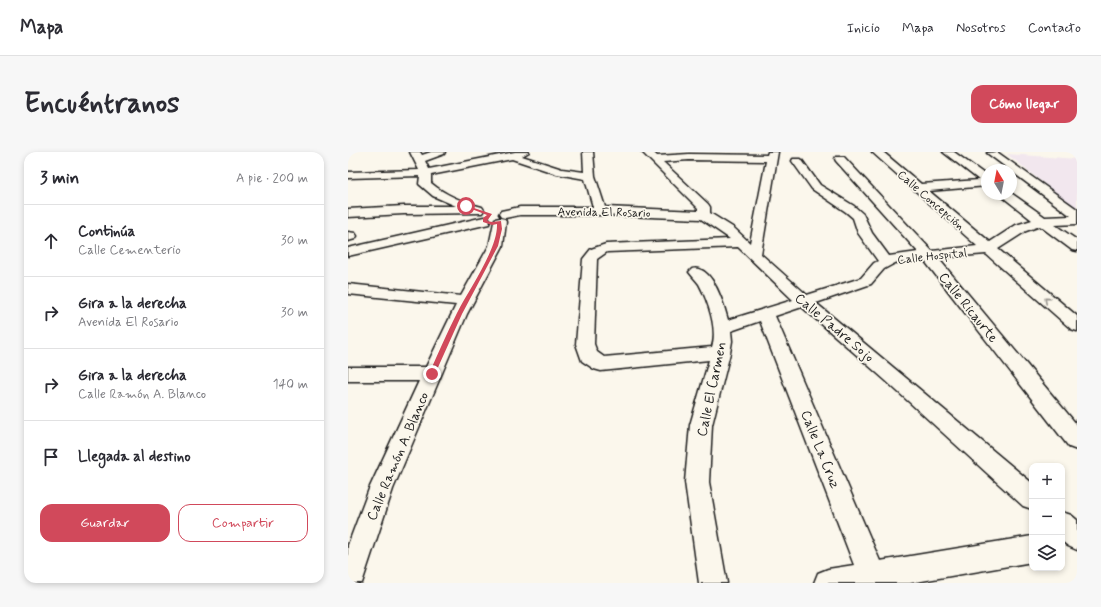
<!DOCTYPE html>
<html lang="es">
<head>
<meta charset="utf-8">
<style>
  :root { --surface:#fff; --page:#f7f7f7; --text:#2b2b33; --muted:#7c7c81; --line:#e1e1e2; --accent:#d1495b }
  body { margin:0; font-family:Mynerve,sans-serif; background:var(--page); color:var(--text) }
  .controls { position:absolute; right:12px; bottom:12px; display:grid; overflow:hidden; border-radius:8px; box-shadow:0 2px 6px #0003 }
  .controls button { width:36px; height:36px; display:grid; place-items:center; padding:0; border:0; border-bottom:1px solid var(--line); background:var(--surface); color:var(--text); font:20px sans-serif }
  .compass { position:absolute; left:633px; top:12px; width:36px; height:36px; border-radius:50%; background:var(--surface); box-shadow:0 2px 6px #0003; rotate:350deg }
  .stop { position:absolute; width:12px; height:12px; margin:-9px; border:3px solid #d1495b; border-radius:50%; background:#fff }
  .stop.end { background:#d1495b; border-color:#fff; box-shadow:0 1px 4px #0008 }
  .list { margin:0; padding:0; list-style:none }
  h2 { display:flex; justify-content:space-between; align-items:center; height:52px; margin:0; padding:0 16px; font-size:17px }
  h2 small { font-size:13px; font-weight:400; color:var(--muted) }
  .list li { display:grid; grid-template-columns:26px 1fr auto; gap:12px; align-items:center; box-sizing:border-box; height:72px; padding:0 16px; border-top:1px solid var(--line) }
  .list b { display:block; font-size:15px; white-space:nowrap }
  .list p { margin:0; font-size:13px; white-space:nowrap; color:var(--muted) }
  .list em { font-size:13px; font-style:normal; color:var(--muted) }
  .actions { display:flex; gap:8px; padding:12px 16px }
  .actions a { flex:1; padding:9px 0; border:1px solid var(--accent); border-radius:12px; text-align:center; font-size:14px; color:var(--accent) }
  .actions .main { background:var(--accent); color:#fff }
  .icon { flex:none; width:22px; height:22px; fill:none; stroke:currentColor; stroke-width:2; stroke-linecap:round; stroke-linejoin:round }
  .map { position:relative; flex:none; width:729px; height:431px; overflow:hidden; border-radius:12px }
  header { display:flex; align-items:center; gap:24px; box-sizing:border-box; height:56px; padding:0 20px; background:var(--surface); border-bottom:1px solid var(--line) }
  header strong { font-size:19px }
  nav { display:flex; gap:22px; margin-inline-start:auto; font-size:14px }
  .intro { display:flex; align-items:center; justify-content:space-between; box-sizing:border-box; height:96px; padding:0 24px }
  h1 { margin:0; font-size:28px }
  .button { padding:10px 18px; border-radius:12px; background:var(--accent); color:#fff; font-size:14px; font-weight:700 }
  main { display:flex; gap:24px; padding:0 24px }
  aside { flex:1; background:var(--surface); border-radius:12px; box-shadow:0 2px 6px #0003 }
  .map>svg:first-child { display:block }
  .built { fill:#f2e7ee }
  .lines { fill:none; stroke-linecap:round; stroke-linejoin:round }
  .minor-casing { stroke:#1c1c1c; stroke-width:3 }
  .minor { fill:#fbf7ec; fill-rule:evenodd }
  .oneway { stroke:#97948e }
  .route { fill:#d1495b }
  .labels { text-anchor:middle; stroke-width:3.5; stroke-linejoin:round; paint-order:stroke }
  .far-street-label { font-size:12px; fill:#1c1c1c; stroke:#fbf7ec }
  .street-label { font-size:14px; fill:#1c1c1c; stroke:#fbf7ec }
</style>
</head>
<body>
<header>
<strong>Mapa</strong>
<nav><a>Inicio</a><a>Mapa</a><a>Nosotros</a><a>Contacto</a></nav>
</header>
<div class="intro"><h1>Encuéntranos</h1><a class="button">Cómo llegar</a></div>
<main>
<aside>
<h2>3 min<small>A pie · 200 m</small></h2>
<ul class="list">
<li><svg class="icon" aria-label="ahead" viewBox="0 0 24 24"><path d="M12 20V5M6 11l6-6 6 6"/></svg><div><b>Continúa</b><p>Calle Cementerio</p></div><em>30 m</em></li>
<li><svg class="icon" aria-label="right" viewBox="0 0 24 24"><path d="M7 20v-9h11M14 6l5 5-5 5"/></svg><div><b>Gira a la derecha</b><p>Avenida El Rosario</p></div><em>30 m</em></li>
<li><svg class="icon" aria-label="right" viewBox="0 0 24 24"><path d="M7 20v-9h11M14 6l5 5-5 5"/></svg><div><b>Gira a la derecha</b><p>Calle Ramón A. Blanco</p></div><em>140 m</em></li>
<li><svg class="icon" aria-label="arrive" viewBox="0 0 24 24"><path d="M6 21V4h12l-3 4 3 4H6"/></svg><div><b>Llegada al destino</b></div></li>
</ul>
<div class="actions"><a class="main">Guardar</a><a>Compartir</a></div>
</aside>
<div class="map">
<svg width="729" height="431" viewBox="0 0 729 431">
  <rect width="100%" height="100%" fill="#fbf7ec"/>
  <filter id="ink" filterUnits="userSpaceOnUse"><feTurbulence type="fractalNoise" baseFrequency=".025" numOctaves="2"/><feDisplacementMap in="SourceGraphic" scale="8" xChannelSelector="R" yChannelSelector="G"/><feConvolveMatrix kernelMatrix="1 2 1 2 8 2 1 2 1" color-interpolation-filters="sRGB"/></filter>
  <g filter="url(#ink)">
    <path class="built" d="M659 2 729 7V58Z"/>
    <g class="lines">
      <g class="minor-casing">
        <path id="minor" d="M62 0H72L74 3 83 0H97L96 2 77 9 81 17 167 0H181L174 4 214 17 236 20 235 0H245L247 24 257 55 350 59V56L294 0H305L309 4 341 2 419 3 420 0H430L413 102 459 143 513 126 526 111 530 109 510 81 505 66 498 60 464 37 444 9 445 7H453L472 33 506 54 515 62 524 81 541 104 570 100 488 9 487 7 488 5H496L584 99 629 94 524 0H535L573 32 631 28 595 0H606L639 24V34L581 39 642 90 668 73 684 68 651 42 663 41 697 65 723 64 639 1 649 0 729 57V72L707 73 729 88V99L724 98 692 74 678 79 650 97 729 164V179L723 177 638 102 590 106 729 273V298L721 295 576 108 547 111 536 117 523 132 468 151 684 331V357L675 354 537 228 454 155 427 164 532 409 684 384V410L562 431H466L470 421 480 417 506 413 412 169 383 179 384 189 382 201 364 273 361 330 379 431H351L337 330 342 273 361 208 253 219 246 217 234 209 228 192 235 107 243 97 258 92 382 87 353 67 252 63H172L157 66 153 65 151 62 153 59 172 55H245L237 27 209 22 164 7 83 23V31C97 43 117 51 134 55L136 58 134 61 56 62 0 65V57L56 54H108L85 44 71 32 72 24 0 26V20L71 18ZM341 8 418 9 402 91 386 76 362 61V55L360 52 315 10ZM390 95 445 148 380 168C376 153 364 112 344 117L341 120C344 124 348 128 351 132 360 149 370 177 364 195L256 205 249 200 246 192 249 107 259 100Z
          M136 65 141 66 142 69 141 72 0 104V96Z
          M152 66 157 67 158 70 155 94 119 162 45 337 14 431H0V393L21 337 71 229H0V215H78L108 153 0 142V132L113 144 141 94 146 70 147 67Z
          M0 80 7 81 9 84 7 87 0 89Z
          M714 360 723 363 729 368V398L720 394 714 389Z"/>
      </g>
      <use href="#minor" class="minor"/>
    </g>
    <defs><path id="oneway-chevron" d="M-2-3.5L2.5 0L-2 3.5" fill="none" stroke-width="1.6" stroke-linecap="round" stroke-linejoin="round"/></defs>
    <use class="oneway" href="#oneway-chevron" transform="translate(699 148) rotate(-139)"/>
  </g>
  <path class="route" d="M116 54H120L144 62 139 69 144 70 153 69 154 77 150 94 114 162 87 222 84 224 81 222C90 201 99 181 109 161 121 137 150 97 149 72L144 73 135 70V66L139 63Z"/>
  <g class="labels">
    <g class="far-street-label">
      <text transform="translate(583 48) rotate(41)" y="4">Calle Concepción</text>
      <text transform="translate(256 60) rotate(1)" y="4">Avenida El Rosario</text>
      <text transform="translate(584 104) rotate(-6)" y="4">Calle Hospital</text>
    </g>
    <g class="street-label">
      <text transform="translate(621 155) rotate(51)" y="5">Calle Ricaurte</text>
      <text transform="translate(487 175) rotate(40)" y="5">Calle Padre Sojo</text>
      <text transform="translate(363 237) rotate(-78)" y="5">Calle El Carmen</text>
      <text transform="translate(473 297) rotate(68)" y="5">Calle La Cruz</text>
      <text transform="translate(49 304) rotate(-67)" y="5">Calle Ramón A. Blanco</text>
    </g>
  </g>
</svg>
<div class="controls">
<button>+</button>
<button>−</button>
<button><svg class="icon" aria-label="layers" viewBox="0 0 24 24"><path d="M12 4l9 5-9 5-9-5zM3 14l9 5 9-5"/></svg></button>
</div>
<svg class="compass" viewBox="-18 -18 36 36"><path d="M0-13l5 13h-10z" fill="#e53935"/><path d="M0 13l5-13h-10z" fill="#7c7c81"/></svg>
<div class="stop" style="left:118px;top:54px"></div>
<div class="stop end" style="left:84px;top:222px"></div>
</div>
</main>
</body>
</html>
